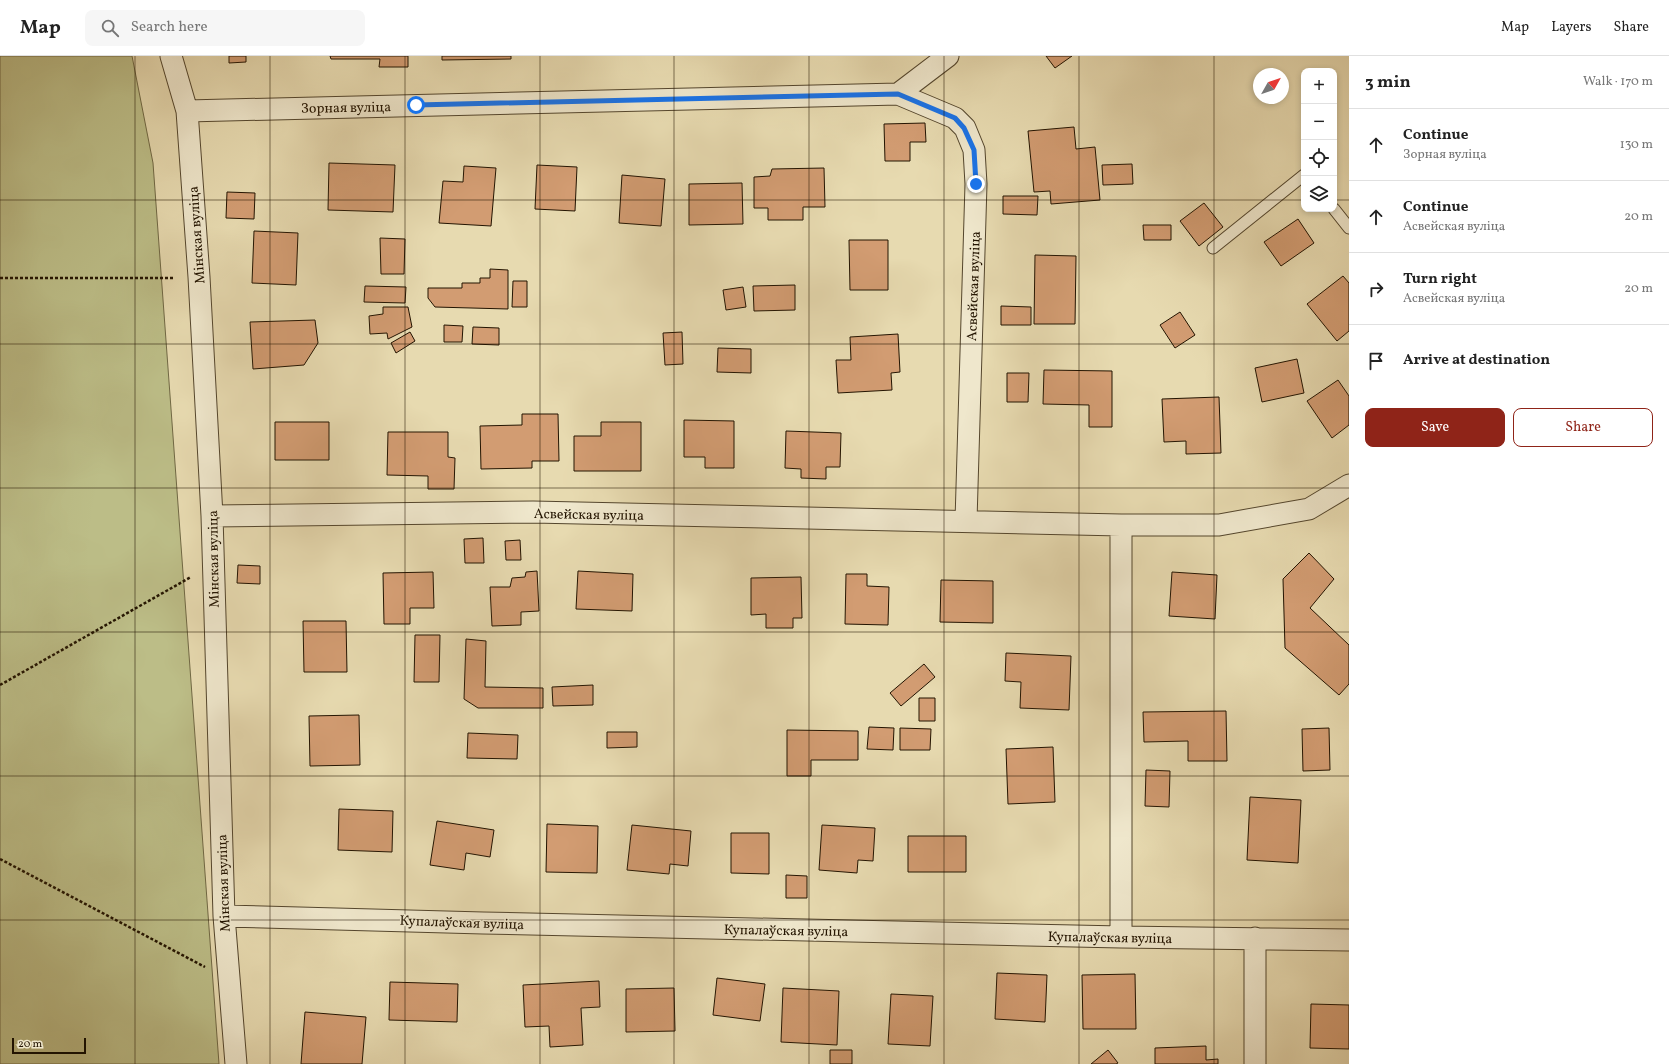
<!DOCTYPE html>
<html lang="en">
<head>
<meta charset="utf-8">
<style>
  :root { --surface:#fff; --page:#f6f6f6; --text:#222; --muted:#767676; --line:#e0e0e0; --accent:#8f2418 }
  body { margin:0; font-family:Vollkorn,serif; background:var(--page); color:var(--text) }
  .controls { position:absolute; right:12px; top:12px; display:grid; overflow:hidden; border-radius:8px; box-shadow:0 2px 6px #0003 }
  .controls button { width:36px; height:36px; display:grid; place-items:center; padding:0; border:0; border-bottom:1px solid var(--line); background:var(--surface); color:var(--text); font:20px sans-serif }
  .compass { position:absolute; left:1253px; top:12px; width:36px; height:36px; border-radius:50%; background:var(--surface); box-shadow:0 2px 6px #0003; rotate:50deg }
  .scale { position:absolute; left:12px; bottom:10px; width:74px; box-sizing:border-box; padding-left:4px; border:2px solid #231401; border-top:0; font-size:11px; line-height:14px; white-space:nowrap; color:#231401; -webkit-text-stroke:3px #efe7cc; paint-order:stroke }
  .stop { position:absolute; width:12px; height:12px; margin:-9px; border:3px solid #1a73e8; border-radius:50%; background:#fff }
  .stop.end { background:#1a73e8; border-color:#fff; box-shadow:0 1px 4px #0008 }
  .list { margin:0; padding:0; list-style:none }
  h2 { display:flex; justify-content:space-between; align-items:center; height:52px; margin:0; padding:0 16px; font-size:17px }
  h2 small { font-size:13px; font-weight:400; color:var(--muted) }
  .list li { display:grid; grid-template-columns:26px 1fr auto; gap:12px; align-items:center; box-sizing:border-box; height:72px; padding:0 16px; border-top:1px solid var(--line) }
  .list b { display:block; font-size:15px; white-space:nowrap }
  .list p { margin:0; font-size:13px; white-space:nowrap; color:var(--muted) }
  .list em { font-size:13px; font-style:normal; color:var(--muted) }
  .actions { display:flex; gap:8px; padding:12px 16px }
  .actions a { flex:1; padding:9px 0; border:1px solid var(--accent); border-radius:8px; text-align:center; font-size:14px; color:var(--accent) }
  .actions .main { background:var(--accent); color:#fff }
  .icon { flex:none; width:22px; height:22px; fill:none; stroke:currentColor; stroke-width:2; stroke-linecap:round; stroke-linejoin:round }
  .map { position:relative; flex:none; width:1349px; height:1008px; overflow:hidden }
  header { display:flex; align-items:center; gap:24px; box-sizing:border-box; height:56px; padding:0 20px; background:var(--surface); border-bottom:1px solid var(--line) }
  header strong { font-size:19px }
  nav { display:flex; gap:22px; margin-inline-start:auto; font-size:14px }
  .search { width:280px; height:36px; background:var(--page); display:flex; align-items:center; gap:10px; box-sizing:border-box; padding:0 14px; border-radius:8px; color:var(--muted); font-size:15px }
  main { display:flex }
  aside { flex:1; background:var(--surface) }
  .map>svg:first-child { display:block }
  .green { fill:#bcbd87; stroke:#706844 }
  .building { fill:#d29c72; stroke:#231401 }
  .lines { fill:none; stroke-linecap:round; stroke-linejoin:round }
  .service-casing { stroke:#54462d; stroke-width:13 }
  .minor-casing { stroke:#54462d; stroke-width:23 }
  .path { stroke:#231401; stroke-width:2.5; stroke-dasharray:3 2; stroke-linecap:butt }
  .service { stroke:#efe7cc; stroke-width:11 }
  .minor { stroke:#efe7cc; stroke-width:21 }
  .route { stroke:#1a73e8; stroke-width:5 }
  .grid { fill:none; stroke:#231401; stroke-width:1; stroke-opacity:0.55 }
  .labels { text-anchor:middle; stroke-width:3; stroke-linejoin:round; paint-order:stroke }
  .street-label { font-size:14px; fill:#231401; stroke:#efe7cc }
</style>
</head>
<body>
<header>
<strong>Map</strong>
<div class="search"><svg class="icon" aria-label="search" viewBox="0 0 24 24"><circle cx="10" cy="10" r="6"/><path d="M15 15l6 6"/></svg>Search here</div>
<nav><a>Map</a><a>Layers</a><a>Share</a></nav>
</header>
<main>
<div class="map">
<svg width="1349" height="1008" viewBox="0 0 1349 1008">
  <rect width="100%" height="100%" fill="#e7dab0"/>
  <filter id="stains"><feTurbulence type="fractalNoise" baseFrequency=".005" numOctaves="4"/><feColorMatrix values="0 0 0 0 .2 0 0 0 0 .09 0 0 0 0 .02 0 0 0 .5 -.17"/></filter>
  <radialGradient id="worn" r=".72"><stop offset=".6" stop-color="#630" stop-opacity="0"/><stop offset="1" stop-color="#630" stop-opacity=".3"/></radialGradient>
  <path class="green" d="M0 0H132L153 107 219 1008H0Z"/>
  <path class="building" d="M229 0H246V6L229 7Z
    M330 0H408V11H379L380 3H331Z
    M442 0H511V3L442 4Z
    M1046 0H1072L1055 12Z
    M925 67 926 86H910V105H885L884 68Z
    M1074 71 1076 93 1095 91 1100 144 1051 148 1050 135 1034 136 1028 75Z
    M329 107 395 109 393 156 328 154Z
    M1132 108 1133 128 1103 129 1102 109Z
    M537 109 577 111 575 155 535 153Z
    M464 110 496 112 491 170 439 167 443 125 463 126Z
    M824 112 825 151H803V164H768V152H754V121L770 120 772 113Z
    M622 119 665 123 661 170 619 167Z
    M742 127 743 168 689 169V128Z
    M227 136 255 137 254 163 226 162Z
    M1003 140H1038L1037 159 1003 158Z
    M1204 147 1223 171 1199 190 1180 165Z
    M1298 163 1314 187 1281 210 1264 186Z
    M1143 169H1171V184H1144Z
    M254 175 298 177 296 229 252 227Z
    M380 182 405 183 404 218H381Z
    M849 184H888V234H850Z
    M1035 199 1076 200 1075 268H1034Z
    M490 213 508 214V253L435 251 428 242V232H462V227H480V222H490Z
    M1343 220 1349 227V275L1337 285 1307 248Z
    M513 225H527V251H512Z
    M795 229V254L754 255 753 230Z
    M365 230 406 231 405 247 364 246Z
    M743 231 746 251 726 254 723 234Z
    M1001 250 1031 251V269H1001Z
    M383 251H408L412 271 388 283 387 277 370 278 369 260 383 258Z
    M1180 256 1195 279 1175 292 1160 269Z
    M315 264 318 287 304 309 253 313 250 266Z
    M444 269 463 270 462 286H444Z
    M473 271 499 272V289L472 288Z
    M410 276 415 285 396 297 391 287Z
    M682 276 683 308 665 309 663 277Z
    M898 278 900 316 891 317 892 334 838 337 836 304H851L850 281Z
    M718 292 751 293V317L717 316Z
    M1297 303 1304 337 1262 346 1255 312Z
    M1044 314 1112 315V371H1089V349L1043 348Z
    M1007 317H1029L1028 346H1007Z
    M1338 324 1349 340V369L1332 382 1307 345Z
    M1219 341 1221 397 1186 398V385L1164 386 1162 343Z
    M522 358H558L559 405H532V412L481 413 480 370 522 369Z
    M684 364 734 365V412H705V401H684Z
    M275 366H329V404H275Z
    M601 366H641V415H574V380H601Z
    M786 375 841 377 840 411H826V423L801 422V413L785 412Z
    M388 376H448V401L455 402 454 433H428V420L387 419Z
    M483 482 484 507H465L464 483Z
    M520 484 521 504H506L505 485Z
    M1309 497 1334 523 1310 552 1349 589V628L1339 639 1285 592 1283 523Z
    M238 509 260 510V528L237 527Z
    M537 515 539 555 521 556V569L492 570 490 531H510L512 522 525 521 526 516Z
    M578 515 633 518 632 555 576 553Z
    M433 516 434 552H410V568H384L383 517Z
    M1172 516 1217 519 1215 563 1169 560Z
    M846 518H867V530L889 531 888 569 845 568Z
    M801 521 802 562H793V572H766V558L751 559V522Z
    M941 524 993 525V567L940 566Z
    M303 565H346L347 616H304Z
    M415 579H440L439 626H414Z
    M466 583 486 585 485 631 543 632V652H478L464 643Z
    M1006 597 1071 600 1069 654 1020 652 1021 626 1005 625Z
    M924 608 935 621 901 650 890 637Z
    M593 629V649L553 650 552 631Z
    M919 642H935V665H919Z
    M1226 655 1227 705H1188V685L1144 686 1143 656Z
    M359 659 360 709 310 710 309 660Z
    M869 671 894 672 893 694 867 693Z
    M900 672 931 673 930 694H900Z
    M1329 672 1330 714 1303 715 1302 673Z
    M787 674 858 675V704H811V720H787Z
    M607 676H637V691L607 692Z
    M468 677 518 679 517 703 467 702Z
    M1053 691 1055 746 1008 748 1006 693Z
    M1146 714 1170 715 1169 751 1145 750Z
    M1250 741 1301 744 1298 807 1247 804Z
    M339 753 393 755 392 796 338 794Z
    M437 765 494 774 490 801 466 797 464 814 430 809Z
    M547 768 598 770 597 817 546 816Z
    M632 769 691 775 688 810 670 808 669 818 627 814Z
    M822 769 875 772 873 805 858 804 857 817 819 814Z
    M731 777H769V818L731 817Z
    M908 780H966V816H908Z
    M786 819 807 820V842H786Z
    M997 917 1047 919 1045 966 995 963Z
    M1135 918 1136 973H1083L1082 919Z
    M717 922 765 928 760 965 713 959Z
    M599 925 600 951 581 952 583 989 550 991 549 970 525 971 523 929Z
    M390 926 458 928 457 966 389 964Z
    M674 932 675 975 626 976V933Z
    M783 932 839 935 837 989 781 986Z
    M891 938 933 940 930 990 888 988Z
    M1311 948 1349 949V993L1310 992Z
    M305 956 366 961 362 1008H301Z
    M1206 990V1004L1218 1003V1008H1155V992Z
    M830 994H852V1008H830Z
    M1108 994 1118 1007 1116 1008H1091Z"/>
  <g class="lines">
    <g class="service-casing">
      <path id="service" d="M1334 153 1349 172
        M1213 192 1304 119"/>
    </g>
    <g class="minor-casing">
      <path id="minor" d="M171 0 187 55 199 221 212 460 224 860 236 1008
        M898 38 955 62 965 72 974 94 976 128 966 465
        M187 55 898 38 948 0
        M212 460 533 456 1121 469H1219L1309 453 1349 429
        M224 860 483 867 1121 881 1349 884
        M1121 881V469
        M1255 882V1008"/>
    </g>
    <path class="path" d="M0 222H175
      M0 629 191 521
      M0 803 205 911"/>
    <use href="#service" class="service"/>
    <use href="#minor" class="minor"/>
  </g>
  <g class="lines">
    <path class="route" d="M416 49 898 38 955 62 964 72 974 94 976 128"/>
  </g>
  <path class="grid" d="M135 0V1008M270 0V1008M405 0V1008M540 0V1008M674 0V1008M809 0V1008M944 0V1008M1079 0V1008M1214 0V1008M0 144H1304M1334 144H1349M0 288H1349M0 432H1349M0 576H1349M0 720H1349M0 864H1349"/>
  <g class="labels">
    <g class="street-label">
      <text transform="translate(346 51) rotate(-1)" y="5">Зорная вуліца</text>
      <text transform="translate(196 179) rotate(-94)" y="5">Мінская вуліца</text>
      <text transform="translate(973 230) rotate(-88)" y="5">Асвейская вуліца</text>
      <text transform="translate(589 458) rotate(1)" y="5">Асвейская вуліца</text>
      <text transform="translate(213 503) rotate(-91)" y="5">Мінская вуліца</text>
      <text transform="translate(223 827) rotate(-92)" y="5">Мінская вуліца</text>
      <text transform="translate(462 866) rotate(2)" y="5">Купалаўская вуліца</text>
      <text transform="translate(786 874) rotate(1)" y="5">Купалаўская вуліца</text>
      <text transform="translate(1110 881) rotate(1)" y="5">Купалаўская вуліца</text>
    </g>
  </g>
  <rect width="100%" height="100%" filter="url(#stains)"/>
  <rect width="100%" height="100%" fill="url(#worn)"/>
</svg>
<div class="controls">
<button>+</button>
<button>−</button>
<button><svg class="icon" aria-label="locate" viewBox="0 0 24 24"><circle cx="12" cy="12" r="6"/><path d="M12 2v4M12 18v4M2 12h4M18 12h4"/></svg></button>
<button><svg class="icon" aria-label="layers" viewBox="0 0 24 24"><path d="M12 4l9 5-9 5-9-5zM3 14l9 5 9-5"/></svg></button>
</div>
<svg class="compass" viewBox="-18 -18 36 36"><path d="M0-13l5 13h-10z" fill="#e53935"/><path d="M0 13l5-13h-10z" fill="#767676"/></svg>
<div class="scale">20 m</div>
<div class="stop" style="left:416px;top:49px"></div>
<div class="stop end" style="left:976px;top:128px"></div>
</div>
<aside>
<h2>3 min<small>Walk · 170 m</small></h2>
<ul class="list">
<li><svg class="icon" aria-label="ahead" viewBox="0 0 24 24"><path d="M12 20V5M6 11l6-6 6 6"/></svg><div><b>Continue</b><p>Зорная вуліца</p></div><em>130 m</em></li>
<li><svg class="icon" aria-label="ahead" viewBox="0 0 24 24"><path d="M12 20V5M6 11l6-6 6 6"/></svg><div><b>Continue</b><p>Асвейская вуліца</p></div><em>20 m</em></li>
<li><svg class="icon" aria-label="right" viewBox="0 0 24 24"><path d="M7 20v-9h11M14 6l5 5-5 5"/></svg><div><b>Turn right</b><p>Асвейская вуліца</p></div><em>20 m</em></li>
<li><svg class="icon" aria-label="arrive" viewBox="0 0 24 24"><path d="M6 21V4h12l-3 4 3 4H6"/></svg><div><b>Arrive at destination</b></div></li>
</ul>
<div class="actions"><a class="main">Save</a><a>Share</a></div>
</aside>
</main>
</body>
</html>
